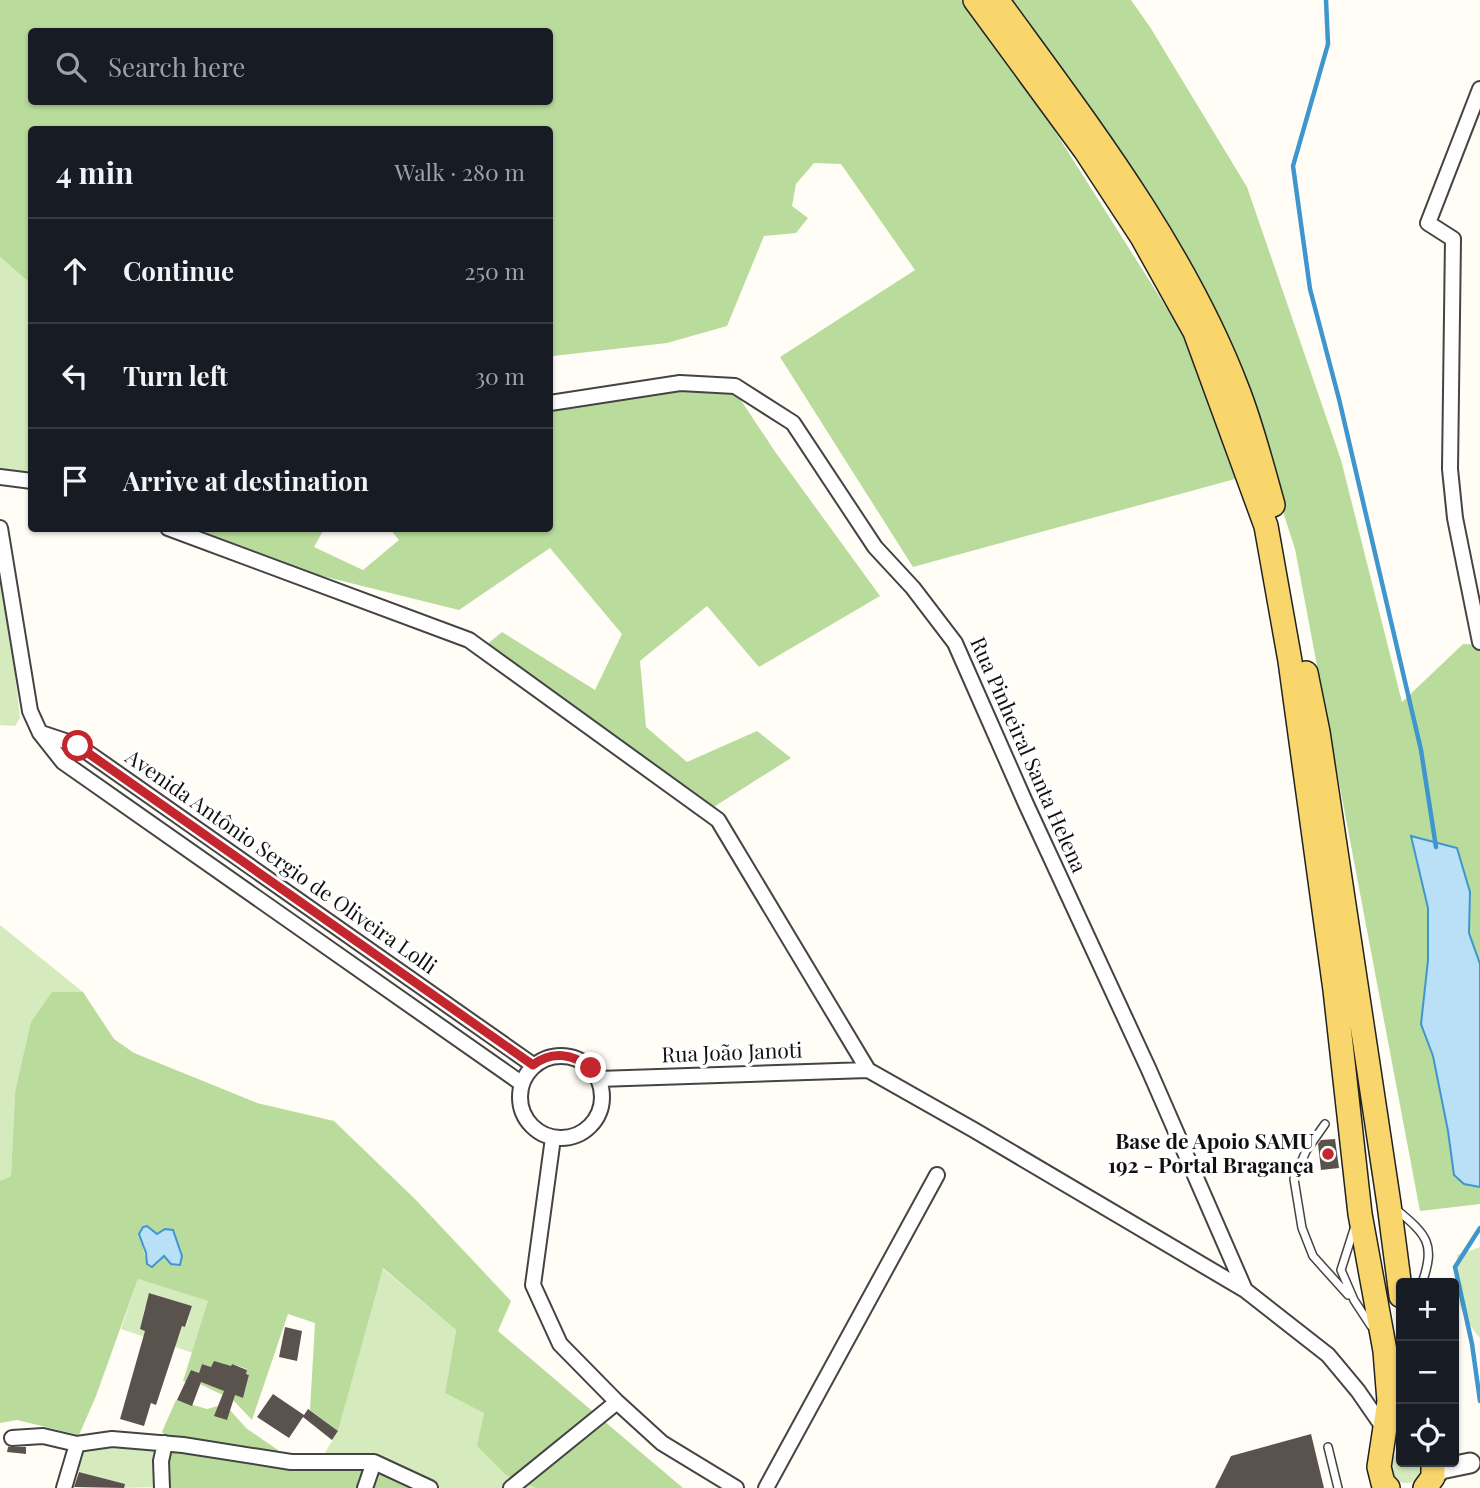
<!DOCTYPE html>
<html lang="en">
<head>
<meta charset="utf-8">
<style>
  :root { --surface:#171b24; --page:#242831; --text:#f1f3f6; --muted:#9ea1a6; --line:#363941 }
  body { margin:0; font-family:"Playfair Display",serif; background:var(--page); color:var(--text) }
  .controls { position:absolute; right:21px; bottom:21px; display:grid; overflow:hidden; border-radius:7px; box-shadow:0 2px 5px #0004 }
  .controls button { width:63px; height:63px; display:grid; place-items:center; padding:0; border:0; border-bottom:2px solid var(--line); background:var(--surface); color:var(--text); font:35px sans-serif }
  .stop { position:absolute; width:21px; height:21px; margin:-16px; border:5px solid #c4262e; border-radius:50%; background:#fff }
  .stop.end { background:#c4262e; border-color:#fff; box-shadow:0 2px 7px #0008 }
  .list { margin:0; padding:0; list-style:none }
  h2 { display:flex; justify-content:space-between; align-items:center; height:91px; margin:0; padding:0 28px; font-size:30px }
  h2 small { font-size:23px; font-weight:400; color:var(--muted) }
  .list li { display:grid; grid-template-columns:46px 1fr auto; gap:21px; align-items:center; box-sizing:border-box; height:105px; padding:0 28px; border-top:2px solid var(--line) }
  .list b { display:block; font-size:26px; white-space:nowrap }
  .list em { font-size:23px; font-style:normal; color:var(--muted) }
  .icon { flex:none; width:38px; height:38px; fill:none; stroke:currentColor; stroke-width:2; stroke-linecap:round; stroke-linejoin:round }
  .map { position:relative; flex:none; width:1480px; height:1488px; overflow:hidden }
  .search { position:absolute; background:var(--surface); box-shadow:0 2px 5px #0004; left:28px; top:28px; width:525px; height:77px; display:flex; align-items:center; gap:18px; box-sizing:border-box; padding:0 24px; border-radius:7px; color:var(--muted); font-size:26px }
  .panel { position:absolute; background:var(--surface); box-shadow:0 2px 5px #0004; left:28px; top:126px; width:525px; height:406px; border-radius:7px }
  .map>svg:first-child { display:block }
  .green { fill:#d5ebbd; fill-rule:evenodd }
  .forest { fill:#b9dc9c; fill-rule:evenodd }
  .water { fill:#b9e0f7; stroke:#3f96cf; stroke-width:2 }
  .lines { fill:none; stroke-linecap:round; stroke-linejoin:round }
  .stream { stroke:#3f96cf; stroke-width:4.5 }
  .building { fill:#5a524d }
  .service-casing { stroke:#444; stroke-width:10 }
  .minor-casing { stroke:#444; stroke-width:18 }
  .tertiary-casing { stroke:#444; stroke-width:23 }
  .primary-casing { stroke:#222; stroke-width:26 }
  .service { stroke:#fff; stroke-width:7 }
  .minor { stroke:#fff; stroke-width:14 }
  .tertiary { stroke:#fff; stroke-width:19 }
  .primary { stroke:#f9d66b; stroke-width:23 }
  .route { stroke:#c4262e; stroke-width:9 }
  .poi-dot { fill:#c4262e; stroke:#fff; stroke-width:2.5 }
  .labels { text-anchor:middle; stroke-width:7; stroke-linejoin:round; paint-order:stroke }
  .street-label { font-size:21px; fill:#111; stroke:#fff }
  .poi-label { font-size:21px; font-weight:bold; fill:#111; stroke:#fff; text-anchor:end }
</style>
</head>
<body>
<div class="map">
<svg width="1480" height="1488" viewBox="0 0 1480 1488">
  <rect width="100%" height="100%" fill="#fffdf5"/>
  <path class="green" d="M0 257 31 284V473L0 468Z
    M0 540 20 718 15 726 0 725Z
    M0 925 83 992H52L15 1092 11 1176 0 1181Z
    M1480 1247V1338C1454 1307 1456 1293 1457 1255Z
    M382 1268 456 1330 445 1393 485 1413 536 1488H430L323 1456 338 1431Z
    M138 1279 209 1301 193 1353 121 1329ZM150 1293 192 1306 186 1327 182 1326 179 1337 159 1331 143 1314Z
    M165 1443 162 1487 119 1488 120 1483 70 1469 77 1444Z
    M1401 1451V1462H1423C1426 1482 1408 1488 1392 1479L1389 1462 1396 1454Z"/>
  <path class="forest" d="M0 0H961L1034 98 1185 337 1235 479 913 567 780 357 915 270 841 164 814 163 796 184 792 206 808 218 796 233 764 236 727 326 667 343 553 356 550 352V130H32L31 284 0 257ZM32 32H550V102H32Z
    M1007 0H1131L1150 27 1247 187 1341 460 1402 702 1463 644 1480 645V1204L1420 1211 1295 549 1240 379Z
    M680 386 734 390 776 453 880 596 759 667 707 606 640 661 646 727 687 762 757 731 791 758 709 810 484 647 502 632 595 690 622 634 550 548 459 610 306 572 197 529H324L314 547 363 570 399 540 390 529 550 528V409Z
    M52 992H83L114 1039 134 1053 257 1103 334 1121 415 1199 511 1301 498 1331 683 1488H536L506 1475 477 1446 484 1413 445 1393 456 1330 383 1268 338 1431 310 1410 315 1323 288 1314 252 1420 233 1400 200 1384 201 1382 243 1398 249 1375 246 1374 247 1369 232 1364 231 1366 211 1367 202 1364 199 1373 191 1370 186 1382 183 1381 208 1301 138 1279 96 1396 79 1435 17 1420 0 1423V1181L11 1176 15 1092 31 1022ZM163 1231 164 1256 156 1265 146 1259 139 1234H157Z
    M176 1400 207 1409 218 1406 230 1410 246 1428 278 1450V1455L167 1437 162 1432Z
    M165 1443 349 1461 430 1488H150L156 1487Z"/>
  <path class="water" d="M1411 836 1457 848 1470 892 1469 933 1480 964V1187L1464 1184 1454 1175 1448 1131 1433 1056 1421 1024 1428 960V908Z
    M147 1226 157 1234 165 1229 173 1230 182 1256 180 1265 171 1264 164 1256 152 1267 147 1264 146 1253 139 1234 143 1227Z"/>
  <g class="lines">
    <path class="stream" d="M1326 0 1328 44 1293 166 1310 289 1339 399 1421 750 1436 847
      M1480 1228 1455 1267 1472 1344 1480 1401"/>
  </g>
  <path class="building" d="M1335 1139 1339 1168 1321 1170 1318 1144 1321 1140Z
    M149 1293 192 1306 185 1327 182 1326 156 1405 151 1403 144 1426 120 1419 145 1331 140 1329Z
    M285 1327 302 1331 297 1361 279 1357Z
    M214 1361 231 1366 232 1364 247 1370 246 1374 249 1375 243 1398 235 1395 227 1420 214 1416 224 1391 201 1382 192 1406 177 1400 191 1370 199 1373 202 1364 211 1367Z
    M273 1394 304 1415 308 1409 338 1431 332 1440 303 1417 289 1438 257 1417Z
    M1311 1434 1324 1488H1215L1231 1456Z
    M8 1447H26V1454L7 1452Z
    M79 1472 125 1484 124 1488 74 1487Z"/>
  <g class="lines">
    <g class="service-casing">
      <path id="service" d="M1325 1124 1306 1151 1294 1179 1302 1228 1313 1256 1348 1295
        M1397 1210C1427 1235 1436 1244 1422 1283
        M1355 1226 1341 1270 1354 1300 1371 1326
        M1328 1447 1338 1488"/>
    </g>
    <g class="minor-casing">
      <path id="minor" d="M1480 89 1428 223 1453 239 1450 469 1455 518 1480 642
        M550 403 680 383 735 386 793 423 875 547 913 588 955 643 1026 804 1149 1070 1245 1290
        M0 477 32 481
        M0 528 30 711 40 733 63 762 521 1083
        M168 528 469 640 718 820 868 1070 974 1130 1245 1290 1328 1355 1358 1391 1385 1430
        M41 733 77 745 533 1065
        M520 1097a41 41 0 1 1 82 0a41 41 0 1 1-82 0Z
        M598 1079 868 1070
        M553 1138 533 1285 560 1344 617 1402 662 1443 736 1488
        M12 1438 43 1436 77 1444 112 1439 183 1445 291 1462H374L430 1488
        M64 1488 77 1444
        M162 1488 161 1461 165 1443
        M365 1488 374 1462
        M511 1488 617 1402
        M766 1488 937 1175"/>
    </g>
    <g class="tertiary-casing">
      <path id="tertiary" d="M1433 1477 1441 1469 1470 1463"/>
    </g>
    <g class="primary-casing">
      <path id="primary" d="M975 0 1085 150 1142 237 1195 332 1266 526 1290 661 1335 990 1360 1214 1385 1351 1389 1401 1379 1467 1383 1483 1388 1488
        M997 0C1085 121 1183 247 1237 388 1252 426 1262 466 1273 505
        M1306 673 1318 732 1389 1204 1401 1296
        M1425 1488 1433 1477V1462"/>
    </g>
    <use href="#service" class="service"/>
    <use href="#minor" class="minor"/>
    <use href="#tertiary" class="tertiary"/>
    <use href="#primary" class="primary"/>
  </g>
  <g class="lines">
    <path class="route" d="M78 746 533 1065C552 1050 573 1054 591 1068"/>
  </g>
  <circle class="poi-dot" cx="1328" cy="1154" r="7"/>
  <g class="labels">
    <g class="street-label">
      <text transform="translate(1028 755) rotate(66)" y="7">Rua Pinheiral Santa Helena</text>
      <text transform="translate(281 862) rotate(35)" y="7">Avenida Antônio Sergio de Oliveira Lolli</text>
      <text transform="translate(732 1053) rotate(-2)" y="7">Rua João Janoti</text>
    </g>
    <g class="poi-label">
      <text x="1314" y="1149">Base de Apoio SAMU<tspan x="1314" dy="24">192 - Portal Bragança</tspan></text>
    </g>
  </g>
</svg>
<div class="controls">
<button>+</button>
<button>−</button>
<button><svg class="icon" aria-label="locate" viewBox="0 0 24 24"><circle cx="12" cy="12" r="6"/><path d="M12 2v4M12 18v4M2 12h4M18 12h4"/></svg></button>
</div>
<div class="stop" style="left:78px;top:746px"></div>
<div class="stop end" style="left:591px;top:1068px"></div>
<div class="search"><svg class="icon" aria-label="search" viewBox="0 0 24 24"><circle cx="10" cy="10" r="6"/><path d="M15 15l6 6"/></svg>Search here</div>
<section class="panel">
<h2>4 min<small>Walk · 280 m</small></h2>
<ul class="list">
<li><svg class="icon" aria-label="ahead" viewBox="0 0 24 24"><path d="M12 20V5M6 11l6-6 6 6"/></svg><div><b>Continue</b></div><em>250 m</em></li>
<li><svg class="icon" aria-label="left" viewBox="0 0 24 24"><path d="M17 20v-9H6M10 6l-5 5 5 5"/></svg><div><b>Turn left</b></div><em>30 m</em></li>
<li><svg class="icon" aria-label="arrive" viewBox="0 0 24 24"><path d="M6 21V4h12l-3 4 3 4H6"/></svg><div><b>Arrive at destination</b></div></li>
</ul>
</section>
</div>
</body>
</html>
